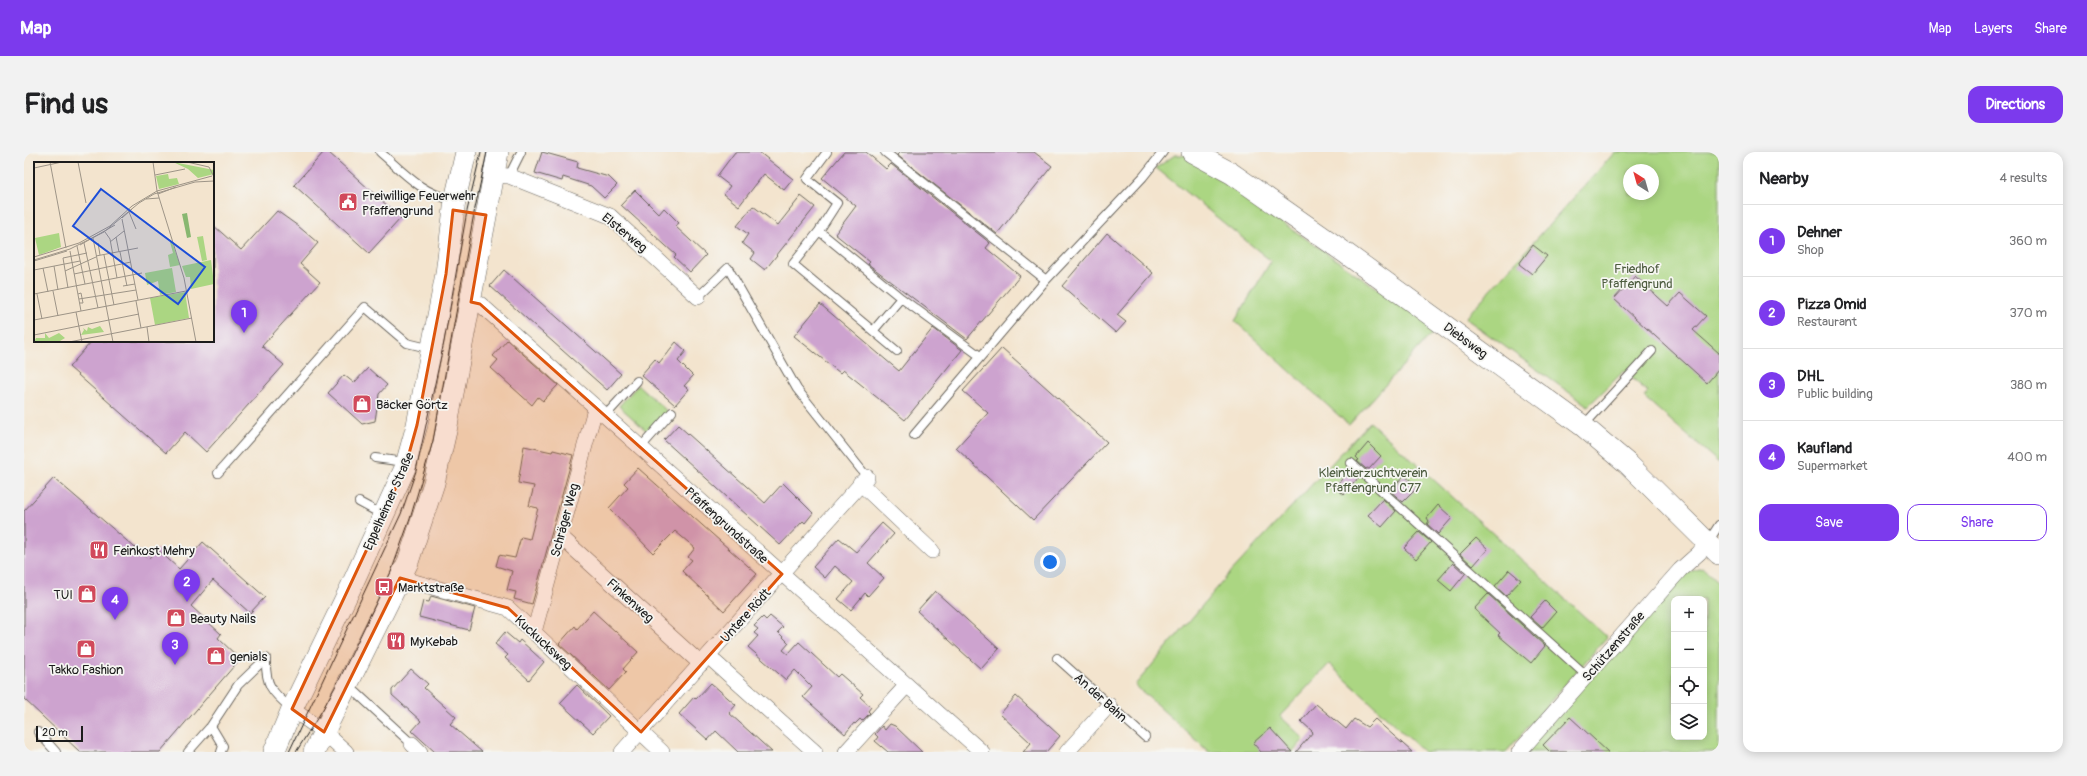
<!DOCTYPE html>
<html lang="en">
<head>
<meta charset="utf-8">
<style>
  :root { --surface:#fff; --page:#f2f2f2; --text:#202124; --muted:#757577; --line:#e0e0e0; --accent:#7c3aed }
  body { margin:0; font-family:Pangolin,sans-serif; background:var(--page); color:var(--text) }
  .controls { position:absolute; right:12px; bottom:12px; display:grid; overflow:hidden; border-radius:8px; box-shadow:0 2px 10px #0003 }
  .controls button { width:36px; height:36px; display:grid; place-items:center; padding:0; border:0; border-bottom:1px solid var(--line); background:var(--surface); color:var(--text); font:20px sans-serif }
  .compass { position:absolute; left:1599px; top:12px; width:36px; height:36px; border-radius:50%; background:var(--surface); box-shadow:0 2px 10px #0003; rotate:323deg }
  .scale { position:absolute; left:12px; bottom:10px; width:47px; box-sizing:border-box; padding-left:4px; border:2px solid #1c1c1c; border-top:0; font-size:11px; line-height:14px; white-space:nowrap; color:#1c1c1c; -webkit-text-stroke:3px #f6f6f2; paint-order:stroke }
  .you { position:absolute; left:1026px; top:410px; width:14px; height:14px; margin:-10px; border:3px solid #fff; border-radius:50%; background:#1a73e8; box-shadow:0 0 0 6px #1a73e833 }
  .badge { display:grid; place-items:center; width:26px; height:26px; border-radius:50%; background:var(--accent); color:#fff; font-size:13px; font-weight:700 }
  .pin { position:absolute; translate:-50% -33px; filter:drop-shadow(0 1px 2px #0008) }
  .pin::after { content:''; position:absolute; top:21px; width:14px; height:12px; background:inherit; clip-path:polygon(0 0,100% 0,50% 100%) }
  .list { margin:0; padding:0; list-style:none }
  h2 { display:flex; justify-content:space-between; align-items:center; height:52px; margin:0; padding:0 16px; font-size:17px }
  h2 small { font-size:13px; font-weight:400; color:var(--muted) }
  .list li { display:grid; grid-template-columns:26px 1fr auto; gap:12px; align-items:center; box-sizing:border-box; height:72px; padding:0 16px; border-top:1px solid var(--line) }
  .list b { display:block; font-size:15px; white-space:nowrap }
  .list p { margin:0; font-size:13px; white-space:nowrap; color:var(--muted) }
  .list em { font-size:13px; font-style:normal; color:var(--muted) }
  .actions { display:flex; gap:8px; padding:12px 16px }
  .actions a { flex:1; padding:9px 0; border:1px solid var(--accent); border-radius:12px; text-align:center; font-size:14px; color:var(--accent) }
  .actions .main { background:var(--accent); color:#fff }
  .icon { flex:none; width:22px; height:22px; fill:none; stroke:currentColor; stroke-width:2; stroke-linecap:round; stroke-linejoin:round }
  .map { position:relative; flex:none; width:1695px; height:600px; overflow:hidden; border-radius:12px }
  header { display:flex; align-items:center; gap:24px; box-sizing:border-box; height:56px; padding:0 20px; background:var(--accent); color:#fff }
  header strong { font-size:19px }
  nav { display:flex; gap:22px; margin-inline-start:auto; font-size:14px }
  .intro { display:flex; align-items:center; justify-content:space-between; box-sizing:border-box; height:96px; padding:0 24px }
  h1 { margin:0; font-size:28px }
  .button { padding:10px 18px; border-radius:12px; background:var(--accent); color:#fff; font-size:14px; font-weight:700 }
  main { display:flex; gap:24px; padding:0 24px }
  aside { flex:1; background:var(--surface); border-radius:12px; box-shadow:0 2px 10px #0003 }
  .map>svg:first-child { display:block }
  .green { fill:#abd682; stroke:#64794f; fill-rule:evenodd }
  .building { fill:#cda3cf }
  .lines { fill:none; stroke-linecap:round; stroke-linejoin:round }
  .lane-casing { stroke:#67625a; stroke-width:10 }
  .street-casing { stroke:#67625a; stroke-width:16 }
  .secondary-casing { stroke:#67625a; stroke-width:22 }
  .lane { stroke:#fff; stroke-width:8 }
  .street { stroke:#fff; stroke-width:15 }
  .secondary { stroke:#fff; stroke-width:21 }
  .tram { stroke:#1c1c1c; stroke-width:1 }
  .marked { fill:#de560d; fill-opacity:0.2; stroke:#de560d; stroke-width:3; stroke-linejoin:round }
  .labels { text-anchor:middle; stroke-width:3.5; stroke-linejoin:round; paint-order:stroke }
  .poi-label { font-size:13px; fill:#1c1c1c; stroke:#f6f6f2; text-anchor:start }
  .street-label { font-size:13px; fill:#1c1c1c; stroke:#f6f6f2 }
  .park-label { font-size:13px; fill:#4e5d40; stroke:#f6f6f2 }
  .inset-road { fill:none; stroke:#9d9487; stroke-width:1 }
  .view { fill:#1d4ed8; fill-opacity:0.15; stroke:#1d4ed8; stroke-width:2 }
  .inset-edge { fill:none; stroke:#1c1c1c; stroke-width:2 }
</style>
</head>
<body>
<header>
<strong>Map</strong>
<nav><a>Map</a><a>Layers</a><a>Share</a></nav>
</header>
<div class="intro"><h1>Find us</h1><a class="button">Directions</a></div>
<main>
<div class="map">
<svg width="1695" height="600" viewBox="0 0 1695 600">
  <rect width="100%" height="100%" fill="#f6f6f2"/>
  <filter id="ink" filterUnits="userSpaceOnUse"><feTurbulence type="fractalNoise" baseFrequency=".025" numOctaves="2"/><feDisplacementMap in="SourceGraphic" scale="8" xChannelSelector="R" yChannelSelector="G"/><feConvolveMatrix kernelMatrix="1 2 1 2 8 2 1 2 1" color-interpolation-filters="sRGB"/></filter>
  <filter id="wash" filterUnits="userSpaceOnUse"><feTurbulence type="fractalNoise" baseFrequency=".012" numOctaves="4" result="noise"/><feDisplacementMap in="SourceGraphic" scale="16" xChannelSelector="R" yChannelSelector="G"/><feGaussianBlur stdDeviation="0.9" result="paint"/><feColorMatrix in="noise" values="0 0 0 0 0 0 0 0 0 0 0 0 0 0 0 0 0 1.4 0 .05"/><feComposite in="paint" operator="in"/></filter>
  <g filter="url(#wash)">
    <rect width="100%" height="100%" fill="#f3e4ce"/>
    <path class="green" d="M1591 0H1695V311L1620 245 1624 240 1600 219 1564 254 1441 166ZM1605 18H1629V42H1605Z
      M1151 3H1161L1412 177 1325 273 1211 169 1247 109 1132 16Z
      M614 233 644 260 625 281 595 254Z
      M1346 270 1583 485 1482 600H1400L1305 512 1256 564 1280 587 1269 600H1185L1111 533 1205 422Z
      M1679 416 1695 431V600H1499L1661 421ZM1650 447H1680V585H1650Z"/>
    <g id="blocks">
      <path class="building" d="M300 0H304L377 66 345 101 270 33Z
        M518 0 554 10 553 16 585 25 593 33 580 46 567 34 539 25 538 29 511 21Z
        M711 0H735L769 27 760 38 740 22 715 54 700 42 706 34 693 24Z
        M820 0H842L862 17 867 12 966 91 962 96 996 124 943 187 844 112 846 110 811 82 832 54 798 26Z
        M876 0H1010L1028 14 973 82 873 3Z
        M611 38 635 62 640 56 655 71 651 74 682 103 666 120 650 105 652 103 597 53Z
        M777 44 791 55 741 118 727 107 731 101 718 91 724 82 713 74 729 54 754 73Z
        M253 59 274 74 294 91 276 112 296 130 238 194 260 213 182 300 161 280 142 301 45 215 68 189H189V73L217 98Z
        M1083 81 1129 121 1093 163 1102 170 1092 181 1038 134Z
        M1509 93 1523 104 1508 122 1495 112Z
        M480 118 597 222 583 238 466 134Z
        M1611 124 1644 154 1656 141 1682 164 1669 178 1695 201V217L1683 231 1590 147Z
        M796 152 875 219 909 176 938 198 881 268 819 218 816 221 770 184Z
        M483 188 534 233 519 249 514 245 508 253 467 216 474 208 469 204Z
        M652 190 662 199 654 209 669 224 660 234 665 237 651 253 617 223 631 207 635 211Z
        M978 196 1083 290 1009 368 932 296 964 261 939 239Z
        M344 216 363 233 355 242 351 269 338 272 304 241 320 223 330 231Z
        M654 273 741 351 759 331 789 361 781 371 779 369 756 393 640 288Z
        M1344 291 1357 304 1345 317 1343 316 1342 317 1333 309 1335 308 1332 305Z
        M500 294 528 300 529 298 549 303 508 452 490 447 492 440 483 438 488 419 472 414 475 403 491 406 497 385 506 387 514 356 505 354 510 334 494 331Z
        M614 316 733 422 700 459 658 419 668 408 664 405 671 396 651 379 629 401 585 356 604 335 600 331Z
        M1326 318 1335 325 1320 343 1311 335Z
        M1380 323 1394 335 1379 350 1366 339Z
        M30 326 124 407 133 397 155 417 179 390 241 445 226 461 189 428 167 454 197 482 194 486 216 507 136 600H56L0 547V359Z
        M1359 347 1372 359 1358 375 1344 363Z
        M1414 353 1428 366 1414 382 1403 372 1405 369 1403 366Z
        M858 371 870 382 844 411 860 426 844 444 841 441 827 458 814 447 829 430 811 414 801 426 789 415 815 386 832 400Z
        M1395 380 1407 390 1392 407 1380 396Z
        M1452 386 1464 397 1449 414 1436 402Z
        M1429 411 1441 422 1427 439 1414 428Z
        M1485 418 1497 428 1482 444 1471 434Z
        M911 439 975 497 957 517 893 459Z
        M1464 442 1521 494 1507 511 1474 483 1476 481 1450 457Z
        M407 444 451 456 445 478 395 465 399 449 405 450Z
        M1521 449 1532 460 1518 476 1506 465Z
        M569 459 614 500 599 517 602 520 585 538 535 492 551 474 553 477Z
        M746 464 759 475 754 480 765 491 759 498 764 502 775 490 813 525 816 522 839 542 836 545 847 555 844 559 846 561 838 569 836 567 831 572 830 571 821 582 779 545 788 535 771 518 762 528 724 495 734 484 730 481 734 477 730 474 739 465 742 468Z
        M481 480 494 491 496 488 520 510 505 528 481 506 484 503 471 492Z
        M387 517 404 532 400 536 432 565 426 572 458 600H411L388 579 397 569 368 543V538Z
        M687 531 712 553 705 561 748 600H714L692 579 684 588 655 562 670 545 672 547Z
        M553 533 585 564 569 581 536 551Z
        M992 544 1036 584 1022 600H999L1007 591 976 562Z
        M1292 552 1322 577 1330 567 1343 575 1351 567 1388 600H1272L1289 580 1277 569Z
        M1546 565 1584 600H1526L1519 593Z
        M866 572 871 574 898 600H864L851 589 854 585 851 582 858 574 861 578Z
        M1246 576 1268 600H1237L1229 591Z"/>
    </g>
  </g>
  <g filter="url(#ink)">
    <use href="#blocks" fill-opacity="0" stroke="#67625a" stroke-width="1"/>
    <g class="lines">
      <g class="lane-casing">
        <path id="lane" d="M356 0C380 21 398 42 430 48
          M803 0 783 27 813 51 795 79 769 112 873 199
          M861 0 1022 128
          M485 24 497 0
          M795 79 877 146 849 179
          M674 145 704 116 773 237 843 325
          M877 146 956 204
          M580 265 613 229
          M1560 273 1628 199
          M890 283 1022 128 1119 25 1139 0
          M616 296 648 260
          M351 306 381 310
          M1327 311 1563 524
          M194 321 341 155 383 191 408 197
          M335 350 359 363
          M1684 390 1695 373
          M242 506C241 532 247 540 267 556
          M1033 506 1121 585
          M324 533 388 592
          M187 574 199 594 197 600
          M14 580 32 600
          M164 600 187 574 214 533 242 506"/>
      </g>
      <g class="street-casing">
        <path id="street" d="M470 23 485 24 586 64 674 145
          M447 150 456 152 958 600
          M836 331 908 399
          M536 384 677 512
          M376 426 484 456 638 600
          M510 480 571 257
          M684 504 791 600
          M268 557 300 580 322 600
          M388 592 396 600
          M598 600 843 325
          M822 600 883 533
          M1043 600 1085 553
          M1495 600 1656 418 1675 401 1683 390"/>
      </g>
      <g class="secondary-casing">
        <path id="secondary" d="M1168 0 1207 21 1320 100 1559 274 1604 312 1695 402
          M250 600 268 557 326 437 381 316 393 273 422 122 431 48 442 0
          M290 600 384 410 410 331 422 279 474 0"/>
      </g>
      <use href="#lane" class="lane"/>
      <use href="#street" class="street"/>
      <use href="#secondary" class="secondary"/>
      <path class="tram" d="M265 600 377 362 392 319 420 190 443 59 457 0
        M272 600 299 557 316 526 367 420 386 367 409 289 450 61 463 0"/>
    </g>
  </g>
  <path class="marked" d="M429 58 462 63 447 150 456 152 758 422 617 580 484 456 376 426 300 580 268 557 381 316 393 273 422 122Z"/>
  <defs>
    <g id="civic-square" transform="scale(1)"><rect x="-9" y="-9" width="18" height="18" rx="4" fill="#d1495b" stroke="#f6f6f2"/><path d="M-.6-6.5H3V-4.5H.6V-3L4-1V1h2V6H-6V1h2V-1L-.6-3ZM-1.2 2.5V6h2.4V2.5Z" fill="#fff"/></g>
    <g id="shop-square" transform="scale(1)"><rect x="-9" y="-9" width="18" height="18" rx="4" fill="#d1495b" stroke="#f6f6f2"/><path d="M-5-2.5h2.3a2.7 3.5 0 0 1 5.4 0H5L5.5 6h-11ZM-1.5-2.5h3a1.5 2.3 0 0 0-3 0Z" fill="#fff"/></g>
    <g id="restaurant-square" transform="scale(1)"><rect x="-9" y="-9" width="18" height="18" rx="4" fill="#d1495b" stroke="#f6f6f2"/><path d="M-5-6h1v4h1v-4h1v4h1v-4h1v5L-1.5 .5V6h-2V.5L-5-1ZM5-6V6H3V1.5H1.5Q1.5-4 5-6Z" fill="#fff"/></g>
    <g id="bus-square" transform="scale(1)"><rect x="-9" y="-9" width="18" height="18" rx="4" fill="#d1495b" stroke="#f6f6f2"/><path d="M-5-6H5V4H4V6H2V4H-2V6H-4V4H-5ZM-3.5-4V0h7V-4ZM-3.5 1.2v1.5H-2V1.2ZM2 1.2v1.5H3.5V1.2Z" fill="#fff"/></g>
  </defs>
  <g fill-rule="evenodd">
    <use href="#civic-square" x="324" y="50"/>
    <use href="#shop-square" x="338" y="252"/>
    <use href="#restaurant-square" x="75" y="398"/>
    <use href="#bus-square" x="360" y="435"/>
    <use href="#shop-square" x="63" y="442"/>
    <use href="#shop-square" x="152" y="466"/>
    <use href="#restaurant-square" x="372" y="489"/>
    <use href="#shop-square" x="62" y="497"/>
    <use href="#shop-square" x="192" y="504"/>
  </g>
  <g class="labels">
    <g class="poi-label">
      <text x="338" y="48">Freiwillige Feuerwehr<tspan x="338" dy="15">Pfaffengrund</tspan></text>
      <text x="352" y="257">Bäcker Görtz</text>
      <text x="89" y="403">Feinkost Mehry</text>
      <text x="374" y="440">Marktstraße</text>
      <text x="49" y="447" text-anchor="end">TUI</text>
      <text x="166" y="471">Beauty Nails</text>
      <text x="386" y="494">MyKebab</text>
      <text x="206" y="509">genials</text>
      <text x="62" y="522" text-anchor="middle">Takko Fashion</text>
    </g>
    <g class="street-label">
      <text transform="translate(601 80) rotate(39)" y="5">Elsterweg</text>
      <text transform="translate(1442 188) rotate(36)" y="5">Diebsweg</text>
      <text transform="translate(364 349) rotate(-66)" y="5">Eppelheimer Straße</text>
      <text transform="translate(540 368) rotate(-75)" y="5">Schräger Weg</text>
      <text transform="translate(703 373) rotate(42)" y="5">Pfaffengrundstraße</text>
      <text transform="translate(607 448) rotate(42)" y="5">Finkenweg</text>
      <text transform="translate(721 463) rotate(-48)" y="5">Untere Rödt</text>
      <text transform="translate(520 490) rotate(43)" y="5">Kuckucksweg</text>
      <text transform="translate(1589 494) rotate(-49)" y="5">Schützenstraße</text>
      <text transform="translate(1077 545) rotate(42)" y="5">An der Bahn</text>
    </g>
    <g class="park-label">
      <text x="1613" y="121">Friedhof<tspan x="1613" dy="15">Pfaffengrund</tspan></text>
      <text x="1349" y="325">Kleintierzuchtverein<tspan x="1349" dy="15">Pfaffengrund C77</tspan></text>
    </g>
  </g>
  <g transform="translate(10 10)">
    <rect width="180" height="180" fill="#f3e4ce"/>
    <path d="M139 0 180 8V12L164 16 154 7ZM134 12 135 17 143 16 145 22 125 27 122 14ZM25 71 27 85 5 93 1 76ZM169 74 173 98 168 99 163 75ZM136 80H138L146 103 136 105 134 93 139 91ZM177 98 180 122 157 127 156 115H152L148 104ZM138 106 142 130 126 133 124 119 113 123 111 111ZM151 130 155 156 121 163 116 136ZM66 164 70 170 47 173 50 168 49 166 53 169 54 165 58 167ZM11 171 15 176 25 171 31 176 26 179 0 180 2 176H11Z" fill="#abd682"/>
    <path d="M153 51 157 75 153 76 148 52Z" fill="#88b770"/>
    <path class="inset-road" d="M16 0 32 86M44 0 52 41M119 0 123 29 178 14M153 0 175 5 180 15M0 6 28 0M121 13 151 7M124 32 142 25M112 37 125 36M95 50 102 67M88 56 98 47M88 57 104 138M71 70 76 77 83 116M82 75 85 90M59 76 79 180M76 80 90 69M50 81 64 146M64 81 66 93M46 83 81 63M43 84 51 122M36 89 47 149M86 90 93 124M70 93 80 143M62 94 104 86M0 95 45 81 76 64 98 44 123 29 150 116 162 180M0 98 36 87 70 70 105 41 120 32 161 20 180 19M0 99 33 89M20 104 24 128M9 106 14 130M0 108 46 99M31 109 62 95M40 112 97 100M89 124 101 122M34 126 29 96 53 91M19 129 24 154M0 132 108 111M3 132 8 157M44 132 47 131 49 141H46M45 137 102 128M102 139 107 166M42 150 48 180M0 158 152 129M113 165 115 180M0 173 105 152M35 180 158 156"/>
    <path class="view" d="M67 27 171 105 144 142 39 64Z"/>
    <rect width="180" height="180" class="inset-edge"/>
  </g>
</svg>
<div class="controls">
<button>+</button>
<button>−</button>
<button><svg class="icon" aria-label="locate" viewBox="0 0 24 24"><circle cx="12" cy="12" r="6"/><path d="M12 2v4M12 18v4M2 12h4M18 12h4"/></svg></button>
<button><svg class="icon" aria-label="layers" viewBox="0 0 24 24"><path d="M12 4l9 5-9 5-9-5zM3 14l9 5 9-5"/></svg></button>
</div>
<svg class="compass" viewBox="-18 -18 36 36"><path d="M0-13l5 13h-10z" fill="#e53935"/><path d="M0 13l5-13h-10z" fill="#757577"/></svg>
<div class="scale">20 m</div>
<div class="you"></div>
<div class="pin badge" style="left:220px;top:181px">1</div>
<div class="pin badge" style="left:163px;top:450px">2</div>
<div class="pin badge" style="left:151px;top:513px">3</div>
<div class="pin badge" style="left:91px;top:468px">4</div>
</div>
<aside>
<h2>Nearby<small>4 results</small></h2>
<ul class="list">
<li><span class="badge">1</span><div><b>Dehner</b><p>Shop</p></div><em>360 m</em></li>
<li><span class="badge">2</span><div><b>Pizza Omid</b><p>Restaurant</p></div><em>370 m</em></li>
<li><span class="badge">3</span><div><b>DHL</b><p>Public building</p></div><em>380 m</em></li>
<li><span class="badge">4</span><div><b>Kaufland</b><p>Supermarket</p></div><em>400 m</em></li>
</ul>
<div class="actions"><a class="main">Save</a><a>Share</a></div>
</aside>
</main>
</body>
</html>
